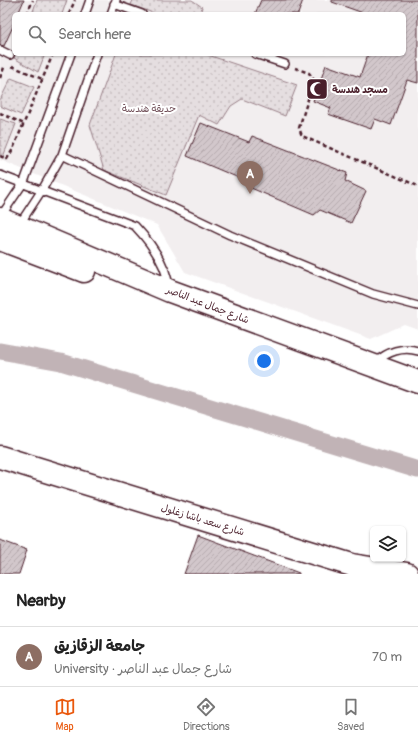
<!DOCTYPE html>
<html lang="en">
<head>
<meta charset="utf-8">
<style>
  :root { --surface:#fff; --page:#f6f6f6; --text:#222; --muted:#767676; --line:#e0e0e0; --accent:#ea580c }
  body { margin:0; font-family:Pangolin,"Playpen Sans Arabic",sans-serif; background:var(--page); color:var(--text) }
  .controls { position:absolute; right:12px; bottom:12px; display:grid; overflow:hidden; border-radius:6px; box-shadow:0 1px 3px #0004 }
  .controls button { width:36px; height:36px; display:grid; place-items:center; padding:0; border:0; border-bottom:1px solid var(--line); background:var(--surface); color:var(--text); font:20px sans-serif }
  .you { position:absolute; left:264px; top:361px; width:14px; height:14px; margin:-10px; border:3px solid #fff; border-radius:50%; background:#1a73e8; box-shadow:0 0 0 6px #1a73e833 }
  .badge { display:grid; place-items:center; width:26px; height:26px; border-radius:50%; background:var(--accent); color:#fff; font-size:13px; font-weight:700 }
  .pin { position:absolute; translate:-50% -33px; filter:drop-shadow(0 1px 2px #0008) }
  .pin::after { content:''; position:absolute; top:21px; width:14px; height:12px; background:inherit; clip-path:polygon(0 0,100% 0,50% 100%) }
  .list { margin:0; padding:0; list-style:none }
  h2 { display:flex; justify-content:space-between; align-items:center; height:52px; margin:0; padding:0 16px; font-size:17px }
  h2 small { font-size:13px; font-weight:400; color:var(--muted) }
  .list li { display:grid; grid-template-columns:26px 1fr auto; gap:12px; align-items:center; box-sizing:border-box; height:60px; padding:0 16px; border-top:1px solid var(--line) }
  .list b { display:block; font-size:15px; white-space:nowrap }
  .list p { margin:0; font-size:13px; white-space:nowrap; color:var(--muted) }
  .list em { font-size:13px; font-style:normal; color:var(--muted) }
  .icon { flex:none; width:22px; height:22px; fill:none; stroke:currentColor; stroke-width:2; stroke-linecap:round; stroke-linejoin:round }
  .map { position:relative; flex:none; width:418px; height:574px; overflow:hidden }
  .search { position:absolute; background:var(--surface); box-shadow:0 1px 3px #0004; left:12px; right:12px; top:12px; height:44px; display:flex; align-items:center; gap:10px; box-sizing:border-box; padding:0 14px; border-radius:6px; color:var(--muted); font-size:15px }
  .sheet { height:112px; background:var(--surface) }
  nav { display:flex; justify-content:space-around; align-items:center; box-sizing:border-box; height:56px; border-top:1px solid var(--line); background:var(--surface); font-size:11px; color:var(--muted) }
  nav a { display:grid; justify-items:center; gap:2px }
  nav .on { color:var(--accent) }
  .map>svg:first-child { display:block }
  .built { fill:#f2eeef; fill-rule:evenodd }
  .garden { fill:url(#garden-dots); stroke:#987e86 }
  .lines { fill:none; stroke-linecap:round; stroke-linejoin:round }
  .canal { stroke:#c1b3b6; stroke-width:17 }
  .building { fill:url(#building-hatch); stroke:#4a1f2b }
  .lane-casing { stroke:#4a1f2b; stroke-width:10 }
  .highway-casing { stroke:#4a1f2b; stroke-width:25 }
  .path { stroke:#4a1f2b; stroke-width:2.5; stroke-dasharray:4 3; stroke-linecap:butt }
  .lane { stroke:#fff; stroke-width:7 }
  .highway { stroke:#fff; stroke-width:22 }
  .labels { text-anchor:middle; stroke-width:4; stroke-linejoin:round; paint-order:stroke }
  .poi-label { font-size:10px; font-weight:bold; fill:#4a1f2b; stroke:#fff; text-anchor:start }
  .park-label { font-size:10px; fill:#714f58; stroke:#fff }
  .street-label { font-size:10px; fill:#4a1f2b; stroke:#fff }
</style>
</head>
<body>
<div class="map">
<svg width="418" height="574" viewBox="0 0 418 574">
  <defs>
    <pattern id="garden-dots" width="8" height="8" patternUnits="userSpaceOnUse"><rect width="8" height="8" fill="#e5dee0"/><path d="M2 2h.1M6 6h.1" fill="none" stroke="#c6bec0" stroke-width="1.8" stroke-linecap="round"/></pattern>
    <pattern id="building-hatch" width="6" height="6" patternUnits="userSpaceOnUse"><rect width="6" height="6" fill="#d2c7cb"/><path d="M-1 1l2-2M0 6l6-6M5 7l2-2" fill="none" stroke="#b6aaae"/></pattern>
  </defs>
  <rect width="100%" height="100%" fill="#fff"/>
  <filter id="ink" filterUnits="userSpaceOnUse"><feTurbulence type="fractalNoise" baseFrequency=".025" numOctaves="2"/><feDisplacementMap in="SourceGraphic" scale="8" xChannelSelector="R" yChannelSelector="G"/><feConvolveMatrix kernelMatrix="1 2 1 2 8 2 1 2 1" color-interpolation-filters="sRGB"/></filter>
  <g filter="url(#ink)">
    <path class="built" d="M0 0H418V329L404 324 371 339 185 272 157 225 0 160ZM14 14H404V54H14Z"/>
    <path class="garden" d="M37 0H67L62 14H32Z
      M133 0H192L202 7 200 14H156L131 5Z
      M16 54H45L38 72 14 58Z
      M116 54H205L297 85 285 116 242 99 231 106 219 125 199 115 166 195 104 170 90 125Z
      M11 78 34 87 21 115 0 106V100Z
      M0 119 16 124 3 157 0 156Z"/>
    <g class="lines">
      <path class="canal" d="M0 351 61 362 418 470"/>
    </g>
    <path class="building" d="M0 0H24L18 14H14V24L4 46 0 45Z
      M261 0H303L298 14H255Z
      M332 0H418V83L407 80 391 125 375 119 371 129 328 114 331 108 313 101 326 65 360 77 368 54H404V14H366L332 2Z
      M201 123 249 142 252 136 347 173 345 181 366 191 351 223 320 210 314 215 251 188 253 184 187 156Z
      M198 535 299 573V574H184Z
      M0 540 27 550 19 574H0Z"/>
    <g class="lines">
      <g class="lane-casing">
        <path id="lane" d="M114 4 142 14
          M85 14 90 0
          M111 14 116 0
          M0 50 10 55
          M255 54 285 64
          M62 155 230 235 373 294 418 306
          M0 175 135 226C151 243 166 263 169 287
          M1 216 24 182 71 54
          M19 225 42 190 62 155 97 54
          M376 362C387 352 403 346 418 351"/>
      </g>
      <g class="highway-casing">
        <path id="highway" d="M0 219 170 291 418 382
          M0 239 84 271
          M0 457 352 565 407 574"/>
      </g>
      <path class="path" d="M27 14 33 0
        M69 14 75 0
        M12 66 42 79
        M295 68 309 73 314 80 299 128 302 136 418 186
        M0 78 5 65
        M0 113 24 124
        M0 156 7 159 13 149 53 54"/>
      <use href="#lane" class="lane"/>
      <use href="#highway" class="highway"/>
    </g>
  </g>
  <defs>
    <g id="mosque-square" transform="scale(1.15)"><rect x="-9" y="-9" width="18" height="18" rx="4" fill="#4a1f2b" stroke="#fff"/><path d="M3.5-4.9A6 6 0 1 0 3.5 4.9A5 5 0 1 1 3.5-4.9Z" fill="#fff"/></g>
  </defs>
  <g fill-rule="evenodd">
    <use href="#mosque-square" x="317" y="89"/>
  </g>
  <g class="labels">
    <g class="poi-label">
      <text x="332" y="93">مسجد هندسة</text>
    </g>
    <g class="park-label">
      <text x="149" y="112">حديقة هندسة</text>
    </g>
    <g class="street-label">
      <text transform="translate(208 304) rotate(21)" y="4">شارع جمال عبد الناصر</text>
      <text transform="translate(203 519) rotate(17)" y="4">شارع سعد باشا زغلول</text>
    </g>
  </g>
</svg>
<div class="controls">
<button><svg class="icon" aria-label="layers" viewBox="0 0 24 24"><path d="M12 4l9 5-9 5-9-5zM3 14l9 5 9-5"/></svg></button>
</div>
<div class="you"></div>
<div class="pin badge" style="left:250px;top:194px;background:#8d6e63">A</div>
<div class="search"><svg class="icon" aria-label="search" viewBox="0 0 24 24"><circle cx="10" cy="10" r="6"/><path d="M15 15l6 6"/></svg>Search here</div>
</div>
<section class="sheet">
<h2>Nearby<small></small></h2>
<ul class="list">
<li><span class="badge" style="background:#8d6e63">A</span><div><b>جامعة الزقازيق</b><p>University · شارع جمال عبد الناصر</p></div><em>70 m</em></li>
</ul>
</section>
<nav>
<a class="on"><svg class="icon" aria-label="map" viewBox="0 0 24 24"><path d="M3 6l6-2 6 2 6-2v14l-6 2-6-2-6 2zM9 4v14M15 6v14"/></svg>Map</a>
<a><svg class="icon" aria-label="directions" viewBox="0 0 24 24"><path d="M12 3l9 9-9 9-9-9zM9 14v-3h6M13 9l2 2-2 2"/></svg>Directions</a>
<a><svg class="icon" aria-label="saved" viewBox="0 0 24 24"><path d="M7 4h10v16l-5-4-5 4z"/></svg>Saved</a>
</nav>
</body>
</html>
